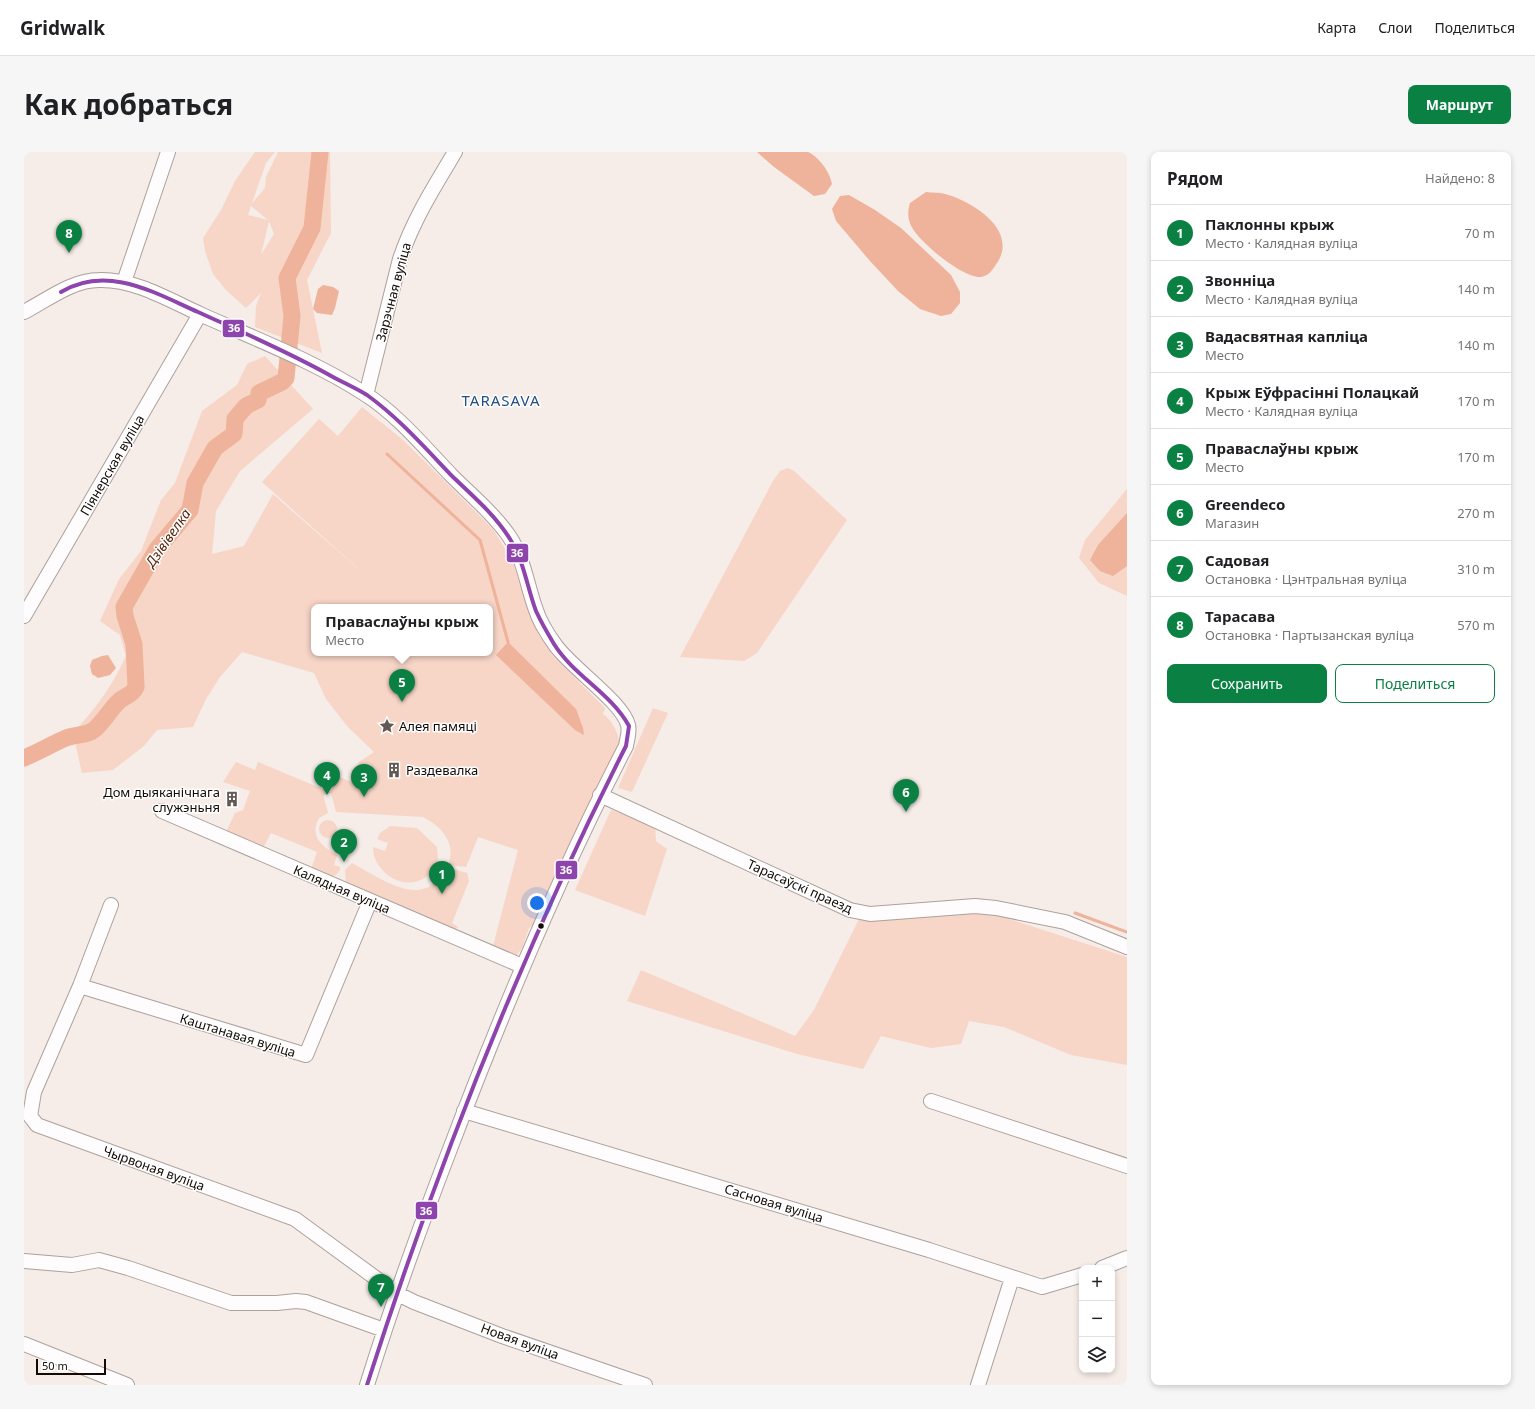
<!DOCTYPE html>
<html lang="ru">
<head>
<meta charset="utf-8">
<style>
  :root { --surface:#fff; --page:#f6f6f6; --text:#202124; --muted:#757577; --line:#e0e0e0; --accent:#0b8043 }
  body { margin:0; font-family:"Noto Sans",sans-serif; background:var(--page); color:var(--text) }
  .controls { position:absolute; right:12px; bottom:12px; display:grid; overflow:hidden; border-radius:8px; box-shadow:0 2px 6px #0003 }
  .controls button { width:36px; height:36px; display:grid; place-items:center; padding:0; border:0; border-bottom:1px solid var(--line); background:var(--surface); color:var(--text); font:20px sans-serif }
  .scale { position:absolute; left:12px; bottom:10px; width:70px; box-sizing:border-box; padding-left:4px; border:2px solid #130a06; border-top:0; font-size:11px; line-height:14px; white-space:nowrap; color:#130a06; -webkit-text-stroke:3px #fff; paint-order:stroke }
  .you { position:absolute; left:513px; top:751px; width:14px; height:14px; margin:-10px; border:3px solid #fff; border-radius:50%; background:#1a73e8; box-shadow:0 0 0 6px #1a73e833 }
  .badge { display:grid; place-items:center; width:26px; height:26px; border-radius:50%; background:var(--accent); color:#fff; font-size:13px; font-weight:700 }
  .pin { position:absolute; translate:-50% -33px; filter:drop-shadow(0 1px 2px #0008) }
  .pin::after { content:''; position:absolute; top:21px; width:14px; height:12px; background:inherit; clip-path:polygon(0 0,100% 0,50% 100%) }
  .popup { position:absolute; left:287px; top:452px; width:182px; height:52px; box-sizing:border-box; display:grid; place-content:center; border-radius:8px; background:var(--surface); filter:drop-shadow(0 1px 3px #0005); font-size:13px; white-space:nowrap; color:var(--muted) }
  .popup b { font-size:15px; color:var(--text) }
  .popup::after { content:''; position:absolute; left:50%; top:100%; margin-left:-8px; border:8px solid transparent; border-top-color:var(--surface) }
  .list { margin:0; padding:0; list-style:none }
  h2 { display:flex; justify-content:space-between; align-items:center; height:52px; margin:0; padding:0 16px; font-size:17px }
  h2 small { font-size:13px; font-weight:400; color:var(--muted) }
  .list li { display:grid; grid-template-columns:26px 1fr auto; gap:12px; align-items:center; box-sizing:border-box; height:56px; padding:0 16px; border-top:1px solid var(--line) }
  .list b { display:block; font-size:15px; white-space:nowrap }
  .list p { margin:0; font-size:13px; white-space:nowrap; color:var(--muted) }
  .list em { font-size:13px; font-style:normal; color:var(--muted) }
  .actions { display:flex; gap:8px; padding:12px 16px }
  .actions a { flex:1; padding:9px 0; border:1px solid var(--accent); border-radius:8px; text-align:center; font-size:14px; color:var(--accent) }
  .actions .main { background:var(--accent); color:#fff }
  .icon { flex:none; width:22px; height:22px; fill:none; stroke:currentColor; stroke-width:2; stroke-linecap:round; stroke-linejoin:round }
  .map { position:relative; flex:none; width:1103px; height:1233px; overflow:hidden; border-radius:8px }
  header { display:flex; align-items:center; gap:24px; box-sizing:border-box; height:56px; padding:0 20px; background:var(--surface); border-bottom:1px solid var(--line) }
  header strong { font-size:19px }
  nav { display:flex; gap:22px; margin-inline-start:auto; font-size:14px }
  .intro { display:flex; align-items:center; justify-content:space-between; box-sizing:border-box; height:96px; padding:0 24px }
  h1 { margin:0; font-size:28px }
  .button { padding:10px 18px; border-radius:8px; background:var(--accent); color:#fff; font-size:14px; font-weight:700 }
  main { display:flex; gap:24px; padding:0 24px }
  aside { flex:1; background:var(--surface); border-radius:8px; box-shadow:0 2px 6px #0003 }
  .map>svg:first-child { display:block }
  .green { fill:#f7d5c7; fill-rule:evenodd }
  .water { fill:#eeb39a }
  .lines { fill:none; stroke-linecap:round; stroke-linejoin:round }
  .stream { stroke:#eeb39a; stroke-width:3 }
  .river { stroke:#eeb39a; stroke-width:17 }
  .minor-casing { stroke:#aba19e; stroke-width:16 }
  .minor { stroke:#fefcfc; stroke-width:14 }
  .bus-1-casing { stroke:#fff; stroke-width:7 }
  .bus-1 { stroke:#8e44ad; stroke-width:4 }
  .bus-dot { fill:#130a06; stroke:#fff; stroke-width:1.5 }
  .labels { text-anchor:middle; stroke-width:3; stroke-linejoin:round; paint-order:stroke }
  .street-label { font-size:13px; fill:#130a06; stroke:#fff }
  .poi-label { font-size:13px; fill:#130a06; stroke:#fff; text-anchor:start }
  .water-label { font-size:14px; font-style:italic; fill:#59260d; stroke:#fff }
  .quarter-label { font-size:15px; letter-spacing:1px; fill:#234f83; stroke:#fff }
  .line-badge { stroke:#fff; stroke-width:1.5 }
  .badge-label { font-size:11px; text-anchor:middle; font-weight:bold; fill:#fff }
</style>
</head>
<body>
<header>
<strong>Gridwalk</strong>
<nav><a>Карта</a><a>Слои</a><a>Поделиться</a></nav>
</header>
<div class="intro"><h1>Как добраться</h1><a class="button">Маршрут</a></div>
<main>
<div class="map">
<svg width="1103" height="1233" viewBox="0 0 1103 1233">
  <rect width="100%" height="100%" fill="#f6ece8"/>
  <path class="green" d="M231 0H251L242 11 228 51 241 36 242 25 254 0H306L307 81 283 128 298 201 231 175 232 154 237 141 222 156 202 138 189 122 181 99 179 86 197 58 211 29ZM227 54 244 68 224 63ZM245 69 250 82 237 103Z
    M241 204 289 257 216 319 192 359 188 402 220 394 249 342 348 429 238 330 295 267 314 284 338 255 379 288 469 377 488 408 506 463 515 484 528 503 581 556 579 562C589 569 593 580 596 591L515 768 505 776 498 796 493 803 490 804 470 796 469 794 494 698 454 685 442 715 424 713C433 691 417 674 399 665L312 660 307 641 299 643 304 661 295 666C285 684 298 695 313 703L310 713 316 715V718L313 722 302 728 287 717 293 700 247 681 239 696 202 680 211 661 219 658 226 639 199 630 212 610 231 618 234 610 306 640 313 624 327 630 335 610 350 600 323 574 302 547 290 521 218 500 196 525 182 547 169 575 133 578 120 594 89 618 58 621 49 581C73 555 87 536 102 504L96 483 76 469 95 427 117 399 137 348 151 331 178 259 213 233 223 212ZM290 455H466V501H290Z
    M764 316 770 319 823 368 733 501 720 509 656 505 749 329 756 319Z
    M1103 337V444L1075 431 1055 406 1061 388Z
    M629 556 644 561 608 640 594 636Z
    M587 658 631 673 632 689 643 697 621 764 551 738Z
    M295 677a9 9 0 1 1 18 0a9 9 0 1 1-18 0Z
    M366 674 393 676 413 695 414 707 410 720C403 724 397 729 390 730 370 734 348 714 349 695L361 699 364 691 353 687 356 681Z
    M328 711C360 728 400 760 423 715L443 721 445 729 428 771 434 775 430 779 322 733 321 718Z
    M957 758 1103 805V913L1047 903 980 875 945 869 937 892 907 896 857 884 839 917 773 902 603 849 617 818 771 884 790 858 835 767Z"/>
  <path class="water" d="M733 0C743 0 776 0 784 0 795 5 806 20 808 32L801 42 790 44 750 15Z
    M902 40C908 41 915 40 921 42 948 49 995 78 973 111 969 117 965 124 957 125 942 126 913 103 903 93 890 80 880 70 886 51Z
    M825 43 851 58 877 76 927 123 936 140V151L927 162 917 164 896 157 874 139 846 109 812 69 808 57 816 44Z
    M299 133 309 135 315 139 311 156 308 163 293 161 289 157 294 137Z
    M1103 361V414L1089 424 1076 419 1066 408 1074 393Z
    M484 490 552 557 559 576 560 583 551 578 472 503Z
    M84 503 92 516 86 523 74 526 68 522 66 514 68 508 78 504Z"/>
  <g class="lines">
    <path class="stream" d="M363 302 456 388 484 490
      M1051 761 1103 780"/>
    <path class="river" d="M0 606C15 600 28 592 42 586 53 582 63 584 71 577 80 569 86 558 94 550 100 544 108 544 112 535L110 492 101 464 100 455 133 397 166 358 171 331 191 296 210 282 211 267 222 254 234 248 235 241 258 230 262 226 268 164 263 126 288 76 296 0"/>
    <g class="minor-casing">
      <path id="minor" d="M100 130 144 0
        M0 160C23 148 48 128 75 128 111 127 145 148 176 162 231 187 290 209 341 242 373 262 402 297 428 324 447 343 470 362 485 384 500 406 503 434 512 458 516 471 524 483 532 494 548 516 599 551 604 573 606 580 603 587 602 594 534 725 478 860 426 997 396 1075 368 1153 343 1233
        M342 243 376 107C389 68 410 35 431 0
        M0 464 176 162
        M576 643 826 758 846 762 951 754 972 756 1041 770 1103 795
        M138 659 498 814
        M87 753 56 834 10 940 6 964 13 973 271 1067 372 1141 390 1150 478 1184 621 1233
        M56 834 282 903 346 749
        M907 949 1103 1014
        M440 959 905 1098 1018 1135 1058 1123
        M0 1109 48 1113 75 1108 104 1116 207 1151H253L272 1149 282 1150 360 1178
        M1078 1116 1103 1106
        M0 1192 103 1233
        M954 1233 988 1126"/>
    </g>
    <use href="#minor" class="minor"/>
    <g class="bus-1-casing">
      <path id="bus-1" d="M37 140C83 112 131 141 174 160 220 181 265 200 309 225 320 231 332 236 343 243 375 266 402 297 429 325 449 344 471 363 486 387 500 409 503 435 512 459 517 470 524 482 530 492 550 524 587 541 605 574L602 594C498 799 413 1014 343 1233"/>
    </g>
    <use href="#bus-1" class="bus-1"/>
  </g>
  <defs>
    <g id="sight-bare" transform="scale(1.2)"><path d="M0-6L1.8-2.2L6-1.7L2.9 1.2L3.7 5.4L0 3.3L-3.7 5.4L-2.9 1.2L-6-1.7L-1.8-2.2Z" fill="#625955" stroke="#fff" stroke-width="2.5" paint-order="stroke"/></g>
    <g id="building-bare" transform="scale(1.2)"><path d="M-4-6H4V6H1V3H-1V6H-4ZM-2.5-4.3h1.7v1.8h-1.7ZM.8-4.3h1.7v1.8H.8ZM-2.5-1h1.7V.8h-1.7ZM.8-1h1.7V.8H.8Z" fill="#625955" stroke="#fff" stroke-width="2.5" paint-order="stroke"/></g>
  </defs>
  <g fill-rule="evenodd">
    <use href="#sight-bare" x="363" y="574"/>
    <use href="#building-bare" x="370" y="618"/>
    <use href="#building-bare" x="208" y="647"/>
  </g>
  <circle class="bus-dot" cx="517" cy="774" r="3.5"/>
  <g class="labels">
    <g class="street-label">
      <text transform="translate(369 140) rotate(-75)" y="5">Зарэчная вуліца</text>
      <text transform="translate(88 313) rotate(-60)" y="5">Піянерская вуліца</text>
      <text transform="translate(776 734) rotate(24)" y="5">Тарасаўскі праезд</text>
      <text transform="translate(318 737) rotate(23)" y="5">Калядная вуліца</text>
      <text transform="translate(214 883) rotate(17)" y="5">Каштанавая вуліца</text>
      <text transform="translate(130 1016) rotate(20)" y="5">Чырвоная вуліца</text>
      <text transform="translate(750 1051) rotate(17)" y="5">Сасновая вуліца</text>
      <text transform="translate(496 1189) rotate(20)" y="5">Новая вуліца</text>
    </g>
    <g class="poi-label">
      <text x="375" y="579">Алея памяці</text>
      <text x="382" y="623">Раздевалка</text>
      <text x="196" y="645" text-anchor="end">Дом дыяканічнага<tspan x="196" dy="15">служэньня</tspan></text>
    </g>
    <g class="water-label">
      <text transform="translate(144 386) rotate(-55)" y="5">Дзівівелка</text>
    </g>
    <g class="quarter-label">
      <text x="477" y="254">TARASAVA</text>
    </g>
  </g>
  <g class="line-badge">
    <rect x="198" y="167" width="23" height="19" rx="4" fill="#8e44ad"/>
    <rect x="482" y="391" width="23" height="20" rx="4" fill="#8e44ad"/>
    <rect x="531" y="708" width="23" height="20" rx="4" fill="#8e44ad"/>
    <rect x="391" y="1049" width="23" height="19" rx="4" fill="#8e44ad"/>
  </g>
  <g class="badge-label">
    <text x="210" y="180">36</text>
    <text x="493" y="405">36</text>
    <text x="542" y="722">36</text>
    <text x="402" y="1063">36</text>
  </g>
</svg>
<div class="controls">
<button>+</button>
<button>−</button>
<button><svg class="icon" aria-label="layers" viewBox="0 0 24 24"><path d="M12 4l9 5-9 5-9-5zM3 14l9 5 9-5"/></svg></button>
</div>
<div class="scale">50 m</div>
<div class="you"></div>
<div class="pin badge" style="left:418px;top:742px">1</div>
<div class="pin badge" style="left:320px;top:710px">2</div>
<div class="pin badge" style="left:340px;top:645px">3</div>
<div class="pin badge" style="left:303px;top:643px">4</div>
<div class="pin badge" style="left:378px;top:550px">5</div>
<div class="popup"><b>Праваслаўны крыж</b>Место</div>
<div class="pin badge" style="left:882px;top:660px">6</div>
<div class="pin badge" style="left:357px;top:1155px">7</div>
<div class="pin badge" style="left:45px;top:101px">8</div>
</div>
<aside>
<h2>Рядом<small>Найдено: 8</small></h2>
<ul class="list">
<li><span class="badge">1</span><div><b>Паклонны крыж</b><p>Место · Калядная вуліца</p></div><em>70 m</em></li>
<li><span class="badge">2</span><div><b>Звонніца</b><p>Место · Калядная вуліца</p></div><em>140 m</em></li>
<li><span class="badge">3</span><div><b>Вадасвятная капліца</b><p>Место</p></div><em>140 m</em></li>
<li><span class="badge">4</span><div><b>Крыж Еўфрасінні Полацкай</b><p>Место · Калядная вуліца</p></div><em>170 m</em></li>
<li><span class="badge">5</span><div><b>Праваслаўны крыж</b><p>Место</p></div><em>170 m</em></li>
<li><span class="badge">6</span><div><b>Greendeco</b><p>Магазин</p></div><em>270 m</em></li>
<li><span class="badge">7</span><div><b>Садовая</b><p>Остановка · Цэнтральная вуліца</p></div><em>310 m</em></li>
<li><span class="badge">8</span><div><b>Тарасава</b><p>Остановка · Партызанская вуліца</p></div><em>570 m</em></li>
</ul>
<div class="actions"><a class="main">Сохранить</a><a>Поделиться</a></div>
</aside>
</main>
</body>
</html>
